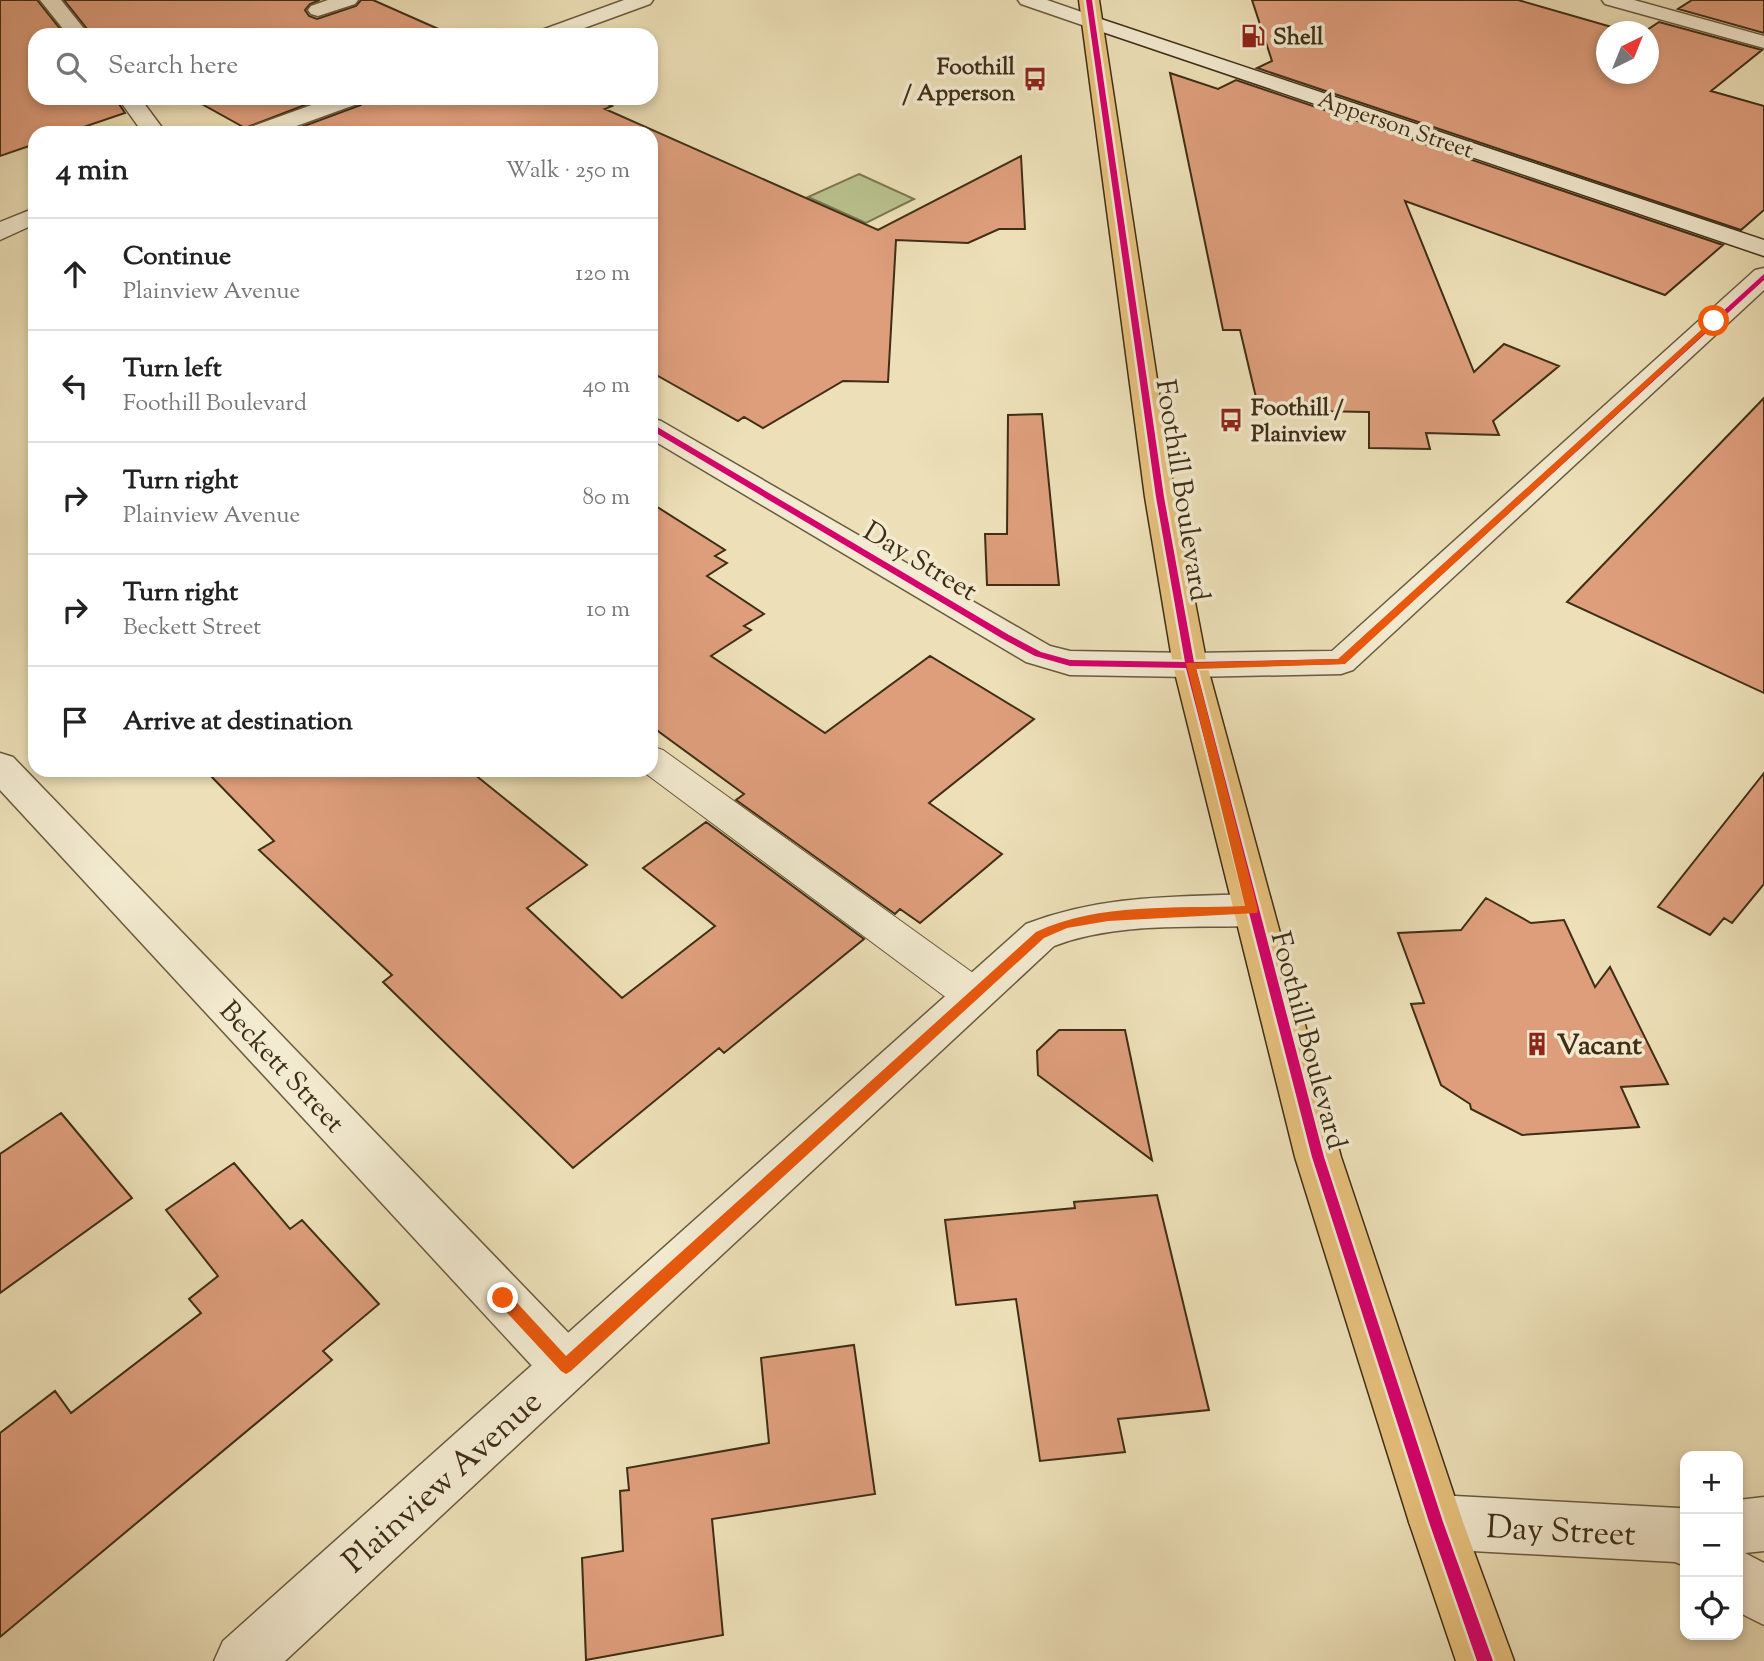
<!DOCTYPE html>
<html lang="en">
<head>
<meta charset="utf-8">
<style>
  :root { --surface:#fff; --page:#f2f2f2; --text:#222; --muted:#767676; --line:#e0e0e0 }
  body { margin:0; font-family:"Sorts Mill Goudy",serif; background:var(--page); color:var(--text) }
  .controls { position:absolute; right:21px; bottom:21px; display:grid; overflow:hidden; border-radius:14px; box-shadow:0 4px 10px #0003 }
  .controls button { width:63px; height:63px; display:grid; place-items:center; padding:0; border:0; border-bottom:2px solid var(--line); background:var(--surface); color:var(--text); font:35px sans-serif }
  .compass { position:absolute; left:1596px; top:21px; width:63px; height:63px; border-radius:50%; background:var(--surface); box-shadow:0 4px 10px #0003; rotate:43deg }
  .stop { position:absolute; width:21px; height:21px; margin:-16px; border:5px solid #ea580c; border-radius:50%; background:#fff }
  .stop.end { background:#ea580c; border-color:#fff; box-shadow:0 2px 7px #0008 }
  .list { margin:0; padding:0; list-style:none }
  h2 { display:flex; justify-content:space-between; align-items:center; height:91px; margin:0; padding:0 28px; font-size:30px }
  h2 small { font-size:23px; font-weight:400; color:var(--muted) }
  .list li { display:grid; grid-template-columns:46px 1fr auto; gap:21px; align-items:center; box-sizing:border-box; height:112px; padding:0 28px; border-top:2px solid var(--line) }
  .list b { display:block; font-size:26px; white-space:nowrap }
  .list p { margin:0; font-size:23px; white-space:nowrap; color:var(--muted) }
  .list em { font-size:23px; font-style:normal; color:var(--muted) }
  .icon { flex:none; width:38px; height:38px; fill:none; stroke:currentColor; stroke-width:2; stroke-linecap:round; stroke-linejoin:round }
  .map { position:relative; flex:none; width:1764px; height:1661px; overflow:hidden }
  .search { position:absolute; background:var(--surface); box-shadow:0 4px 10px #0003; left:28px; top:28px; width:630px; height:77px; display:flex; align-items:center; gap:18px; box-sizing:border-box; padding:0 24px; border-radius:21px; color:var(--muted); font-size:26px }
  .panel { position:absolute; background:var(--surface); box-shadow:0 4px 10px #0003; left:28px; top:126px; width:630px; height:651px; border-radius:21px }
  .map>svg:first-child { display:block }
  .green { fill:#b9c28e; stroke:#7c7852; stroke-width:2 }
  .building { fill:#de9e7c; stroke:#3f2e15; stroke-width:2 }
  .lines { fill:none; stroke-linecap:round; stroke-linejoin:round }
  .service-casing { stroke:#6a5a3e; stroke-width:2 }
  .minor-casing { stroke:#6a5a3e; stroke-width:3 }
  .tertiary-casing { stroke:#6a5a3e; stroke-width:3 }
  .secondary-casing { stroke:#3f2e15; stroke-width:3 }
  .primary-casing { stroke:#3f2e15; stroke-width:3 }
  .service { fill:#f3ebd1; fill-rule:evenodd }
  .minor { fill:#f3ebd1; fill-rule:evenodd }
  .tertiary { fill:#f3ebd1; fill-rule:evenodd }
  .secondary { fill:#f3ebd1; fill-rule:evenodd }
  .primary { fill:#e6c07c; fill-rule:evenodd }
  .cycleway-casing { stroke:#f3ebd1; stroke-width:5 }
  .cycleway { fill:#d6006c; fill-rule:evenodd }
  .route { fill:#ea580c }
  .labels { text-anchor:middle; stroke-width:7; stroke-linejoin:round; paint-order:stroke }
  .far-poi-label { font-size:23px; font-weight:bold; fill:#3f2e15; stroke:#f3ebd1; text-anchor:start }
  .far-street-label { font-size:23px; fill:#3f2e15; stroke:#f3ebd1 }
  .street-label { font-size:28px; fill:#3f2e15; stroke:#f3ebd1 }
  .poi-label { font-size:28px; font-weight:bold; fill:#3f2e15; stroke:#f3ebd1; text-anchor:start }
  .near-street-label { font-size:33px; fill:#3f2e15; stroke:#f3ebd1 }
</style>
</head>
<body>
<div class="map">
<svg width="1764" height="1661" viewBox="0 0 1764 1661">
  <rect width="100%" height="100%" fill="#ede0b8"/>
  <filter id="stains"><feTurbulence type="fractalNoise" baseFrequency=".00286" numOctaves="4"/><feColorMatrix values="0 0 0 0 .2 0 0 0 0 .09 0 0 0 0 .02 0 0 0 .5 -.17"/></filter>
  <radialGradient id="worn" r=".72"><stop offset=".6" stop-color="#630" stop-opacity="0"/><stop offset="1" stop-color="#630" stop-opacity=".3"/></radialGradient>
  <path class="green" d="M859 174 914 199 866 223 808 197Z"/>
  <path class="building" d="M0 0H37L65 35H35V98H115L125 113 66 133H35V144L0 156Z
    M64 0H320L310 4 305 10 309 16 317 19 356 6 361 0H373L452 35H92Z
    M1252 0H1518L1629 32H1606V74H1648V32H1644L1659 22 1762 50 1711 91 1764 106V210L1741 230 1257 68 1272 61Z
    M1692 0H1764V33L1678 9Z
    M1170 73 1218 89 1236 80 1723 245 1665 295 1405 201 1474 372 1504 344 1559 366 1493 421 1499 435 1426 433 1430 449 1369 448V412L1259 410 1240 330H1223Z
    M191 98H323L245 128Z
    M366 98H595L612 106 605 109 878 230 1021 156 1025 229H999L968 243 896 240 888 382 843 381 763 428 744 417 738 421 651 372V133H285L361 105Z
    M1764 398V693L1567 602Z
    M1042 414 1059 585H987L985 534H1007L1008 415Z
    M651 503 725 550 715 556 727 563 707 576 764 614 744 626 751 630 711 656 825 733 930 656 1034 719 929 803 1002 854 920 923 900 909 895 914 736 800 744 794 651 726Z
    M205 770H469L587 865 527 908 622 998 715 926 643 868 706 822 864 939 724 1053 719 1048 573 1168 383 982 392 975 259 850 274 841Z
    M1764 773V884L1732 923 1724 918 1710 935 1658 907Z
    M1486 898 1531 923 1564 920 1595 987 1610 967 1668 1084 1621 1087 1639 1127 1522 1135 1471 1109 1470 1104 1441 1085 1411 1004 1424 1003 1398 933 1461 930Z
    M1059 1030H1125L1152 1160 1038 1075 1037 1051Z
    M61 1113 132 1198 0 1293V1154Z
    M234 1163 290 1229 302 1220 379 1304 323 1351 332 1360 0 1637V1433L55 1391 71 1413 201 1313 189 1299 218 1276 166 1210Z
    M1157 1195 1209 1410 1118 1419 1125 1452 1040 1461 1016 1299 956 1305 945 1220 1075 1208 1074 1202Z
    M854 1345 875 1494 712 1519 723 1635 586 1660 582 1558 623 1551 620 1491 629 1490 627 1468 769 1443 761 1358Z"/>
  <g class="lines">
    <g class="service-casing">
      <path id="service" d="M651 746 663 750 987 983 993 995 987 1007 973 1011 959 1007 641 770H651Z"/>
    </g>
    <g class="minor-casing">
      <path id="minor" d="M40 0H61L89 35H68Z
        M328 0H358L355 4 318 16 311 14 308 10 311 6Z
        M624 0H653L650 4 565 35H536L539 31Z
        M1602 0H1634L1764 36V48L1605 4Z
        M118 98H140L166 133H143Z
        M331 98H363L360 103 277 133H245L248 128Z
        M35 208V224L0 240V222Z
        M651 418 661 421 1050 646 1070 651 1190 653 1202 657 1207 665 1202 673 1190 677 1070 675 1026 662 651 439Z
        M0 753 13 757 584 1349 591 1366 584 1383 566 1391 548 1383 0 790Z
        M1436 1495 1679 1508 1685 1510V1566L1675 1562 1436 1549 1417 1541 1409 1522 1417 1503Z
        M1764 1497V1551L1745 1553 1764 1563V1625L1738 1612V1500Z"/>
    </g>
    <g class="tertiary-casing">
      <path id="tertiary" d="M1018 0H1047L1099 18 1102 22 1099 26H1085L1021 4Z
        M1764 268V290L1353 670 1341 674 1190 677 1178 673 1173 665 1178 657 1190 653 1332 651 1755 270Z
        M1252 894 1266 899 1272 910 1266 921 1252 926C1187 928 1117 922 1054 946L285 1661H214L223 1641 1026 924C1102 895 1172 897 1252 894Z"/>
    </g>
    <g class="secondary-casing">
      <path id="secondary" d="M1092 16 1764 240V256L1085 26 1082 22 1085 18Z"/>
    </g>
    <g class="primary-casing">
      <path id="primary" d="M1079 0H1099L1175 497 1207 665 1341 1157 1463 1522 1514 1661H1456L1409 1522 1295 1157 1173 665 1145 497Z"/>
    </g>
    <use href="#service" class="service"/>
    <use href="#minor" class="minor"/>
    <use href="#tertiary" class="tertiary"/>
    <use href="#secondary" class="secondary"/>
    <use href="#primary" class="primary"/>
    <g class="cycleway-casing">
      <path id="cycleway" d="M1086 0H1092L1164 497 1194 662 1339 659 1764 274V280L1344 664 1196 668 1324 1157 1443 1522 1493 1661H1477L1429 1522 1312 1157 1186 668 1070 666 1035 656 1003 639 651 430V425H654L1009 635 1041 652 1070 660 1185 662 1156 497Z"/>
    </g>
    <use href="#cycleway" class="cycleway"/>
  </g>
  <path class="route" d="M1712 320 1718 321 1345 664 1196 669 1258 910 1257 913 1108 921 1067 928 1044 938 571 1371 566 1374 561 1371 498 1303 496 1298 498 1293H508L566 1356 1036 932C1099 902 1176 909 1245 906L1186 663 1338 659Z"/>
  <defs>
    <g id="fuel-bare" transform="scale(1.89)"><path d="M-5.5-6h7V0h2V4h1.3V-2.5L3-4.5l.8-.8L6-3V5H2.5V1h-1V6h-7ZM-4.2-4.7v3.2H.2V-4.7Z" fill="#8f2418" stroke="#f3ebd1" stroke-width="2.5" paint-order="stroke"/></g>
    <g id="bus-bare" transform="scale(1.89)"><path d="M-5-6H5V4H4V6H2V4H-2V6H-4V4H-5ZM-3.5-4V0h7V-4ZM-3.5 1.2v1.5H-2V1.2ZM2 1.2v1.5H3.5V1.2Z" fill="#8f2418" stroke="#f3ebd1" stroke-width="2.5" paint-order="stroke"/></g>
    <g id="building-bare" transform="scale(1.89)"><path d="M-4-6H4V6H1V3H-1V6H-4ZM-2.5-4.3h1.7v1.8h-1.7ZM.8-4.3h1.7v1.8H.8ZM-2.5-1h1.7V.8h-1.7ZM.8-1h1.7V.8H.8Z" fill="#8f2418" stroke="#f3ebd1" stroke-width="2.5" paint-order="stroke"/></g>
  </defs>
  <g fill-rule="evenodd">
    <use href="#fuel-bare" x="1253" y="36"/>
    <use href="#bus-bare" x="1035" y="79"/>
    <use href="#bus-bare" x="1231" y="420"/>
    <use href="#building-bare" x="1537" y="1044"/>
  </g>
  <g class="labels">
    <g class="far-poi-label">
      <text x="1273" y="44">Shell</text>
      <text x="1015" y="74" text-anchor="end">Foothill<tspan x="1015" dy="26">/ Apperson</tspan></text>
      <text x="1251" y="415">Foothill /<tspan x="1251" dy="26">Plainview</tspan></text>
    </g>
    <g class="far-street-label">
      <text transform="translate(1396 124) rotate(19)" y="8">Apperson Street</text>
    </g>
    <g class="street-label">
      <text transform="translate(1184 490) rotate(81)" y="10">Foothill Boulevard</text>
      <text transform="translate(921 560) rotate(31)" y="10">Day Street</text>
      <text transform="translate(1310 1040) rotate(75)" y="10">Foothill Boulevard</text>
      <text transform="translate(283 1066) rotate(47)" y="10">Beckett Street</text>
    </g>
    <g class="poi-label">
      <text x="1557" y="1054">Vacant</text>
    </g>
    <g class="near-street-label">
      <text transform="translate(441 1480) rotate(-42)" y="12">Plainview Avenue</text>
      <text transform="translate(1561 1529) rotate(3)" y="12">Day Street</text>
    </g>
  </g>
  <rect width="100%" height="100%" filter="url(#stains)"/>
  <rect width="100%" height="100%" fill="url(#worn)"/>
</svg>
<div class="controls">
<button>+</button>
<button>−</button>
<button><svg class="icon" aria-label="locate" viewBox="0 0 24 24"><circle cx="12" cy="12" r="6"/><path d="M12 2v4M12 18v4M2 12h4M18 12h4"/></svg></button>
</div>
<svg class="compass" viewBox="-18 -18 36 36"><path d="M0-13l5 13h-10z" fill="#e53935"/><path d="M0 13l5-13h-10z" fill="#767676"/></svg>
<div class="stop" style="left:1714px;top:321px"></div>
<div class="stop end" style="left:503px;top:1298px"></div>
<div class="search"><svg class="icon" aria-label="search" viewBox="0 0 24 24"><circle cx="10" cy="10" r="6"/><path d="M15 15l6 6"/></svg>Search here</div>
<section class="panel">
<h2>4 min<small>Walk · 250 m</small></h2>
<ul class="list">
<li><svg class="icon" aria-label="ahead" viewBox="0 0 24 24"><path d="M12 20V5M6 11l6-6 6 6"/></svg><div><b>Continue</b><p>Plainview Avenue</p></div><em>120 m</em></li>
<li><svg class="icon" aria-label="left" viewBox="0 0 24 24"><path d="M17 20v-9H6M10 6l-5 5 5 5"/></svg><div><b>Turn left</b><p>Foothill Boulevard</p></div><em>40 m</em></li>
<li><svg class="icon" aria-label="right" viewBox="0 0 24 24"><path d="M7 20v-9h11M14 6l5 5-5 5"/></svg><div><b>Turn right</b><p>Plainview Avenue</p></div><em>80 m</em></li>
<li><svg class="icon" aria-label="right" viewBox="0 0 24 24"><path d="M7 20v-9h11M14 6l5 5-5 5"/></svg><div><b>Turn right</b><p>Beckett Street</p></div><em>10 m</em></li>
<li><svg class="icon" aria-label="arrive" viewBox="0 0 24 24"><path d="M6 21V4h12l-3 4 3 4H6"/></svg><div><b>Arrive at destination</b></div></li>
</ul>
</section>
</div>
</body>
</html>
